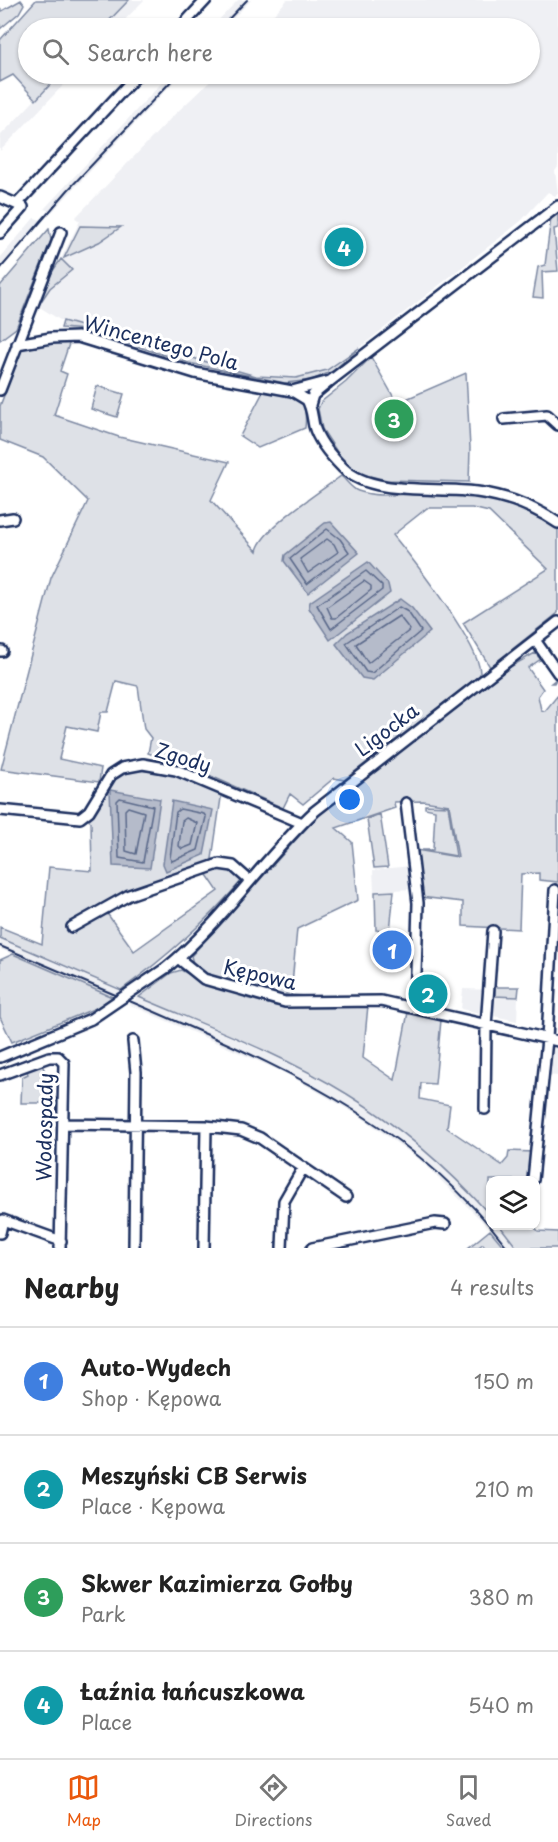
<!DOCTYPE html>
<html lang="en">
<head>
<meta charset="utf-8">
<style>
  :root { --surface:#fff; --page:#f6f6f6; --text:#222; --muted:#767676; --line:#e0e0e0; --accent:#ea580c }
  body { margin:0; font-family:"Playpen Sans",sans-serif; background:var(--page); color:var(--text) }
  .controls { position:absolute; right:18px; bottom:18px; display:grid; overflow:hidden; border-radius:12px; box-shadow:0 2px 4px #0004 }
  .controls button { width:54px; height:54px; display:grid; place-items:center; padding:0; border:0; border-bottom:2px solid var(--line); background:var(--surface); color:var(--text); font:30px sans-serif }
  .you { position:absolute; left:350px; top:800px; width:21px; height:21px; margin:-15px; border:4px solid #fff; border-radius:50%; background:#1a73e8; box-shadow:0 0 0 9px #1a73e833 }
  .badge { display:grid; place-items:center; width:39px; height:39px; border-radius:50%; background:var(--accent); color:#fff; font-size:20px; font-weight:700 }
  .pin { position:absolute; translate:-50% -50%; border:3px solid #fff; box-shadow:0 2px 6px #0006 }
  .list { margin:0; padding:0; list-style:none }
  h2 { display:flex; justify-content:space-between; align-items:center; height:78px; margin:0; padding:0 24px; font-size:26px }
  h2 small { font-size:20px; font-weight:400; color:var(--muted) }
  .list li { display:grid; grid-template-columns:39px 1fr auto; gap:18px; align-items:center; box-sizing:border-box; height:108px; padding:0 24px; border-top:2px solid var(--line) }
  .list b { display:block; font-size:22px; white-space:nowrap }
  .list p { margin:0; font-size:20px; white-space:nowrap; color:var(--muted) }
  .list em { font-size:20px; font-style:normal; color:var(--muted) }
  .icon { flex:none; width:33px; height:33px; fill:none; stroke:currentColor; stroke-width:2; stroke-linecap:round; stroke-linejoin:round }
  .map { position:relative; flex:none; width:558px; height:1248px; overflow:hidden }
  .search { position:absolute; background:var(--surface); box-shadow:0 2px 4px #0004; left:18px; right:18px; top:18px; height:66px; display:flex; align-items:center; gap:15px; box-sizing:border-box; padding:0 21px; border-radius:33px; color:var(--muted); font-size:22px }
  .sheet { height:510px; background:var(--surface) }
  nav { display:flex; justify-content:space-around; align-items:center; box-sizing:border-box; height:84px; border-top:2px solid var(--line); background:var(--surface); font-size:16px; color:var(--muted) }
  nav a { display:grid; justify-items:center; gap:3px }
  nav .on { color:var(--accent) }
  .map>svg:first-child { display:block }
  .built { fill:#eff0f4 }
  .green { fill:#dee1e7; stroke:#7c88a2; stroke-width:1.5 }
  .water { fill:#b5bbca; stroke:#77839f; stroke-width:1.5 }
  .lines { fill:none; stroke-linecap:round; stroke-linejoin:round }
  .shore { stroke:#596789; stroke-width:1.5 }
  .minor-casing { stroke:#1b2f5e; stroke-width:14 }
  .minor { stroke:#fff; stroke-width:9 }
  .rail { stroke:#1b2f5e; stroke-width:2 }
  .minor-bridge-casing { stroke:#1b2f5e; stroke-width:14; stroke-linecap:butt }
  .minor-bridge { stroke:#fff; stroke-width:9 }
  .labels { text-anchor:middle; stroke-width:6; stroke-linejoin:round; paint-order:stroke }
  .street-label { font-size:20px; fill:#1b2f5e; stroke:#fff }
</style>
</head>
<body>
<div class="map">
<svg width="558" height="1248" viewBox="0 0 558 1248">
  <rect width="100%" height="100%" fill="#fff"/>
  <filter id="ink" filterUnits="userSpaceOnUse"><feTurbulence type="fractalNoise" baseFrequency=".0167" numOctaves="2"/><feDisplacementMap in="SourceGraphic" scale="12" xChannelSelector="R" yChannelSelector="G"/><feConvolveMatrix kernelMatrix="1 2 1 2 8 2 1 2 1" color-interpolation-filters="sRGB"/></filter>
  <g filter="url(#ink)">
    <path class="built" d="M129 0H144L117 28H103Z
      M238 0H251L224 28H211Z
      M287 0H558V167L555 171 558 193 555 196 548 192 521 221 359 348 327 370 296 378 256 376 60 320 38 306 50 288 71 270 61 259 80 221 75 218 174 115 218 74H530V28H261Z
      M60 74H74L0 151V136Z
      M170 74H181L52 212 44 209Z
      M34 218 42 220 0 270V258Z
      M410 866 413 889 374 891 373 870Z
      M0 938 121 990 112 997 0 949Z
      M463 989 495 990V996L518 997 517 1021 461 1009Z
      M139 997 288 1062 349 1095 411 1139 442 1165 490 1215V1224L487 1226 420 1160 358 1115 285 1073 128 1004Z
      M550 1044 558 1046V1076L547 1075Z
      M496 1226H500L517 1248H505L490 1230Z"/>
    <path class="green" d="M21 0 24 4 19 13 0 29V9L2 11Z
      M36 0H129L102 28H28V74H60L36 100 13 75 0 82V40Z
      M558 211V228L554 229 558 271 542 272 543 298 533 297 538 267 545 265 551 218Z
      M80 226 121 227 99 242 64 258Z
      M49 229 51 240 16 328 0 340V286Z
      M61 259 72 270 50 288 38 306 52 272Z
      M63 321 256 376 296 378 327 370 359 348 333 371 312 380 285 383 189 363 86 330 61 328Z
      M70 341 60 371 67 374 54 415 119 437 229 462 211 500 257 551C261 529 322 490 341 476 346 480 352 489 358 491 374 497 395 495 413 494 464 494 516 496 558 528V613L490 667 463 623 548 569 489 512 472 508H427L393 535C412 558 483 649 480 675L344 780 334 778 303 804 290 794 283 808 204 773 148 753 151 738 144 729 138 686 116 681 108 712H101L97 732 67 726 59 759 101 768 99 782 1 769 51 578 88 501 43 457 0 440V406L22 348Z
      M371 357 397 403 466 373 470 448 469 482 387 480 361 474 343 461 322 429 318 409 321 402 346 382Z
      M97 386 124 394 117 417 91 409Z
      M263 392C293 393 309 393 305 428L258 448 240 436Z
      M535 653 557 678 554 683H551L556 679 541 659 528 668 543 689 538 696 541 710 545 711 558 695V882L539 880V873L521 874 519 929 463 926V902L420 897 416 850 458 857 449 805 423 801 394 802 395 808 336 828 352 842 358 900 297 929 291 995 323 997 295 998 286 994 283 997 214 978 194 967 191 956 320 813 510 667Z
      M127 769 177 774 221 793V798L212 859 217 860 159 879 101 905 134 951 218 891 205 872 230 867 243 879C206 922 167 957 121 990L0 938V927L42 944 49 867 92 871 91 822 86 818 111 779Z
      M425 805 448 806 456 856 422 850H433L435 810 425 808Z
      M380 814 388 867 374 868 367 819Z
      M394 891 390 931 376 930 375 892Z
      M13 954 112 997 96 1008 12 1042 0 1017V960Z
      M181 970 198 979 244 995 246 998 276 1006 368 1005 363 1058 395 1080 408 1012 441 1020 435 1084 421 1083 420 1099 450 1105 447 1128 502 1165 508 1158 509 1151 533 1152 531 1180H490V1215C448 1168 401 1127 347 1094 282 1054 209 1027 139 997L171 973Z
      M495 987H519L518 997 495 996Z
      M41 1063 46 1073 45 1103H21L22 1077 28 1074 26 1068Z
      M500 1226H534L538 1231 558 1232V1248H517Z
      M490 1230 505 1248H486L483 1244 477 1248H468Z"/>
    <path class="water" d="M331 522 359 553 308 593 284 561 285 555 325 523Z
      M368 562 388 584 390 593 330 640 309 608 310 602Z
      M400 599 412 608 430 632 373 680 362 678 336 644 347 633Z
      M110 790 160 799 150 868 113 866Z
      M172 801 213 810 204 855 166 871 163 864Z"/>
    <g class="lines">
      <path class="shore" d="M327 529 340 539 349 552 307 584 290 559Z
        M327 539 334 544 338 552 308 573 300 559Z
        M366 571 382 586V590L331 629 317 605Z
        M364 581 371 586V590L336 618H332L327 607Z
        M399 607 408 612 421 631 372 673 366 672 346 643Z
        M399 616 410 630 368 663 356 644Z
        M120 798 153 806 143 862 119 858 117 801Z
        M128 807 144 812 136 854 126 851 125 810Z
        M180 809 204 814 206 817 198 850 172 861 170 858 176 812Z
        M186 818 197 823 192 845 182 849 179 846 182 821Z"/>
      <g class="minor-casing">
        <path id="minor" d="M180 28 206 0
          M0 197 23 207 0 233
          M17 204 138 74
          M17 344 51 338 78 337 195 373 292 391 330 381
          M0 390 61 232
          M292 391 307 400C312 408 312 417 314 426 318 441 332 457 343 468 373 497 438 486 477 492 507 496 533 506 558 523
          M310 405 313 395 330 381 558 206
          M504 419 547 415 558 425
          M0 520 13 518
          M535 640 558 673
          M0 651H2
          M406 803 418 903 415 1008
          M0 810 80 818 89 811 111 775 122 768 143 764 176 770 302 823
          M72 927 129 895 219 864 233 866 250 881
          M178 958 204 979 285 1002 381 1001 558 1041
          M166 968C223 922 262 860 315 811L558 622
          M133 1041 136 1072 134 1248
          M0 1057 91 1019
          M0 1075 49 1057H58L64 1063 60 1248
          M485 1109 486 1026 493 931
          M63 1124 206 1126 241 1130 260 1138 346 1197
          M533 1180 547 1039 555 890
          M0 1233 3 1220 61 1241
          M204 1248 206 1126
          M282 1248 284 1201 303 1168
          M312 1248 435 1223 445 1224"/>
      </g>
      <use href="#minor" class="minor"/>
      <path class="rail" d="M220 28 247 0
        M0 269 68 190 178 74
        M0 946C57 970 114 994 171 1019 302 1075 419 1132 508 1248"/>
      <g class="minor-bridge-casing">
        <path id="minor-bridge" d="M91 1019 166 968"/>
      </g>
      <use href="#minor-bridge" class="minor-bridge"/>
    </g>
  </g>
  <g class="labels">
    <g class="street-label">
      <text transform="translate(161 343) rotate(15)" y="7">Wincentego Pola</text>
      <text transform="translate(387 730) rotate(-37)" y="7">Ligocka</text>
      <text transform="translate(183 758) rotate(17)" y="7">Zgody</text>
      <text transform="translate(260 975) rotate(13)" y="7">Kępowa</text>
      <text transform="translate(45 1127) rotate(-89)" y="7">Wodospady</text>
    </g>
  </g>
</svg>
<div class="controls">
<button><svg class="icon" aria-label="layers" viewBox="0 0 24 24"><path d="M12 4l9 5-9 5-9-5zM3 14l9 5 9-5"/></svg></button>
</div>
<div class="you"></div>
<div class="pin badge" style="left:392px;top:950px;background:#3f7fe0">1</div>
<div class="pin badge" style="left:428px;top:994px;background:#0f9aa8">2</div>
<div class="pin badge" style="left:394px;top:419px;background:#2e9e5b">3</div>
<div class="pin badge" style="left:344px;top:247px;background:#0f9aa8">4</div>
<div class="search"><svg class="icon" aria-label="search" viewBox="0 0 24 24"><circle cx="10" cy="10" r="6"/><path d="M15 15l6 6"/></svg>Search here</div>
</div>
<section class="sheet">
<h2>Nearby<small>4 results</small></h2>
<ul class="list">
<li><span class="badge" style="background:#3f7fe0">1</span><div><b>Auto-Wydech</b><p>Shop · Kępowa</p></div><em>150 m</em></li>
<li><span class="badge" style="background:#0f9aa8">2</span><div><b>Meszyński CB Serwis</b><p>Place · Kępowa</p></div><em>210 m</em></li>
<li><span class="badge" style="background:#2e9e5b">3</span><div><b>Skwer Kazimierza Gołby</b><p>Park</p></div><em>380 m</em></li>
<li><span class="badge" style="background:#0f9aa8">4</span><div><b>Łaźnia łańcuszkowa</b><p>Place</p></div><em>540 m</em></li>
</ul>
</section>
<nav>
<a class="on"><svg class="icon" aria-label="map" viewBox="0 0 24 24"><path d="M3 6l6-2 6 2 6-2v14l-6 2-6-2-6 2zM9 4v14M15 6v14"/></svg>Map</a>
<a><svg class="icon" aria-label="directions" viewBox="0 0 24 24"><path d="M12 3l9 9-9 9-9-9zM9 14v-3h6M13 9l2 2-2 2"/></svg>Directions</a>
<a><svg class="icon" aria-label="saved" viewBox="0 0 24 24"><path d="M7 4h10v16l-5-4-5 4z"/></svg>Saved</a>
</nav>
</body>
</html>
